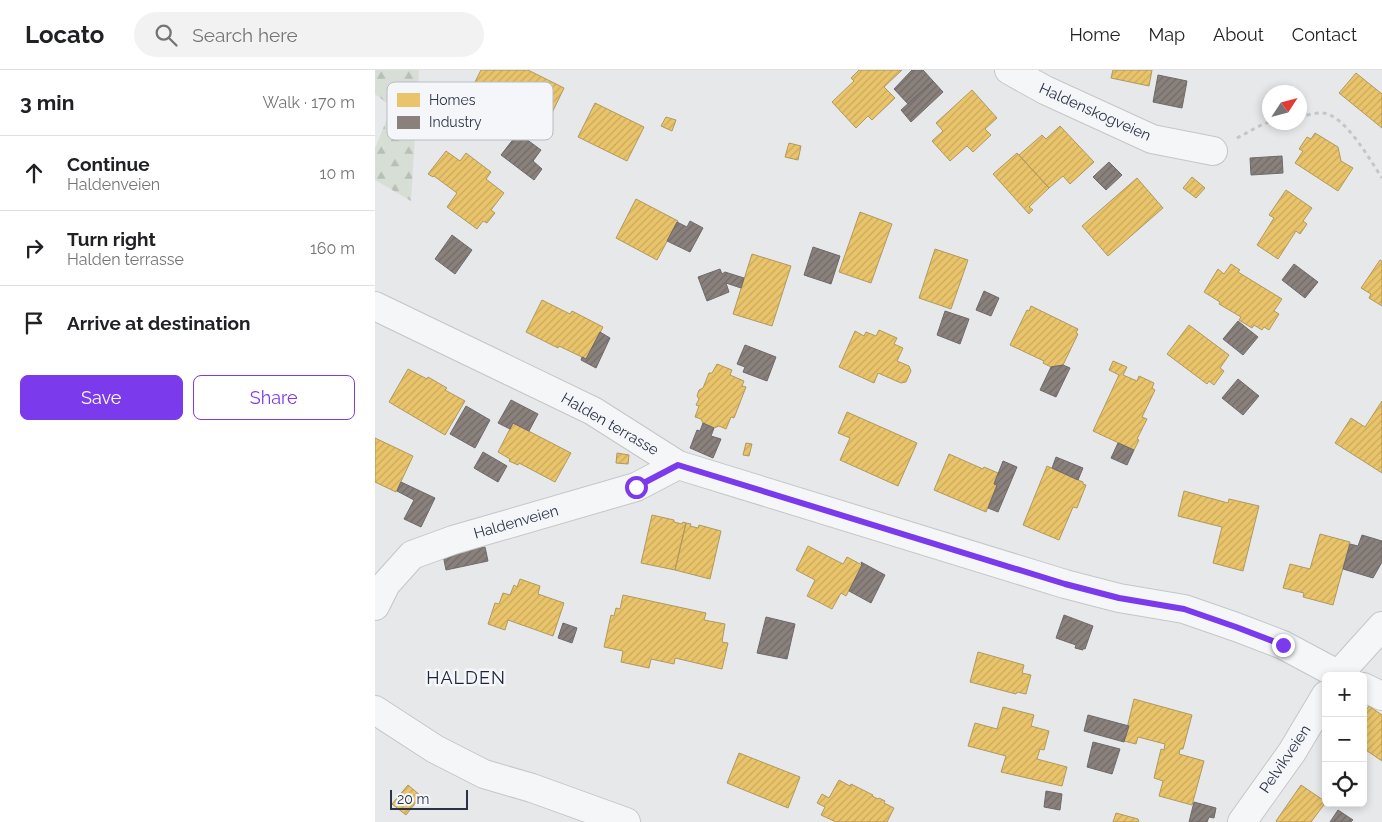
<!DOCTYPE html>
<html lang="en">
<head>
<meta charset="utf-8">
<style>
  :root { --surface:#fff; --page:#f2f2f2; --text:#202124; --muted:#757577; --line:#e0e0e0; --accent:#7c3aed }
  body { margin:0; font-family:Raleway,sans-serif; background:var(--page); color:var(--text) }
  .controls { position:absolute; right:15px; bottom:15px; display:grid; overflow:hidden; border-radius:8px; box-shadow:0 2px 8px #0003 }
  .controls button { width:45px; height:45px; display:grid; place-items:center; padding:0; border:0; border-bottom:1px solid var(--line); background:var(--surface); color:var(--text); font:25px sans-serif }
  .compass { position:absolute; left:887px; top:15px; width:45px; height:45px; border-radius:50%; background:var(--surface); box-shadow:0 2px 8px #0003; rotate:54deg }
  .scale { position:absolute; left:15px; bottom:12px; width:78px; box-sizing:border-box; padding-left:5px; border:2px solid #2b3445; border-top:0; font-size:14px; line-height:18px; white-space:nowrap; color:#2b3445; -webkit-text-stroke:4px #f4f6f9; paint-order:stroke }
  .stop { position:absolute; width:15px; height:15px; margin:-11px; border:4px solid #7c3aed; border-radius:50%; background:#fff }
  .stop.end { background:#7c3aed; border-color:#fff; box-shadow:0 1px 5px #0008 }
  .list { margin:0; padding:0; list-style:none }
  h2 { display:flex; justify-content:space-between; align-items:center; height:65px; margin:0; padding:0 20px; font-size:21px }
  h2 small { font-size:16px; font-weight:400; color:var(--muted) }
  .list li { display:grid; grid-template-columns:32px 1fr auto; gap:15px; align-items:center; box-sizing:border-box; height:75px; padding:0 20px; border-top:1px solid var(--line) }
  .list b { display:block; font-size:19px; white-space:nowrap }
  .list p { margin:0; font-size:16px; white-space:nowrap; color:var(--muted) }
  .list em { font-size:16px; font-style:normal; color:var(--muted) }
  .actions { display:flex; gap:10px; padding:15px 20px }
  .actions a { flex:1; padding:11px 0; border:1px solid var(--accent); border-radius:8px; text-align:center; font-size:18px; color:var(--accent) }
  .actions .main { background:var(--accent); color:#fff }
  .icon { flex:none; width:28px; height:28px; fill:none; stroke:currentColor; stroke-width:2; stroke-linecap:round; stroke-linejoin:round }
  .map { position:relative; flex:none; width:1007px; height:752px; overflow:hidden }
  header { display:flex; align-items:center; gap:30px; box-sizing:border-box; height:70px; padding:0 25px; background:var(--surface); border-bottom:1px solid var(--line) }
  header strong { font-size:24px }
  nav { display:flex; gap:28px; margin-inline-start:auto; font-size:18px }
  .search { width:350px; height:45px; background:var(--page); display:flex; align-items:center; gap:12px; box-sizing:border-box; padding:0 18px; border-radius:28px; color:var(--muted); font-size:19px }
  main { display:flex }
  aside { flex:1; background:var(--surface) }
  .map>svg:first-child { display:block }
  .forest { fill:url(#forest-firs) }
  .homes { fill:url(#homes-hatch); stroke:#b0995f }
  .industry { fill:url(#industry-hatch); stroke:#6e6a6c }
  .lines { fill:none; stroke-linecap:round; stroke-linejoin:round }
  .minor-casing { stroke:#c4c6c8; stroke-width:30 }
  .path { stroke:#c5c6ca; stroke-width:3; stroke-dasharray:4 4; stroke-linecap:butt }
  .minor { stroke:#f5f6f7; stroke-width:28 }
  .route { stroke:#7c3aed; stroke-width:6 }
  .labels { text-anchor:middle; stroke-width:5; stroke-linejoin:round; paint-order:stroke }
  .street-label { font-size:15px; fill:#2b3445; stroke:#f4f6f9 }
  .quarter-label { font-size:18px; letter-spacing:1px; fill:#1d2536; stroke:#f4f6f9 }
  .key { fill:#f4f6f9; stroke:#b8bcc3; stroke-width:1 }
  .key-label { font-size:14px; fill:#2b3445 }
</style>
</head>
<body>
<header>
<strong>Locato</strong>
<div class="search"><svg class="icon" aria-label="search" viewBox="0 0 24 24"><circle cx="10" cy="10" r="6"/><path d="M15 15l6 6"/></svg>Search here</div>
<nav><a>Home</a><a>Map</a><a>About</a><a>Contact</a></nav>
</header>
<main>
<aside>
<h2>3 min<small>Walk · 170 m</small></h2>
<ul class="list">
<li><svg class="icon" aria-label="ahead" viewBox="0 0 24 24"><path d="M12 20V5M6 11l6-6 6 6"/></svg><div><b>Continue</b><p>Haldenveien</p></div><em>10 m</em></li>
<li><svg class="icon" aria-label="right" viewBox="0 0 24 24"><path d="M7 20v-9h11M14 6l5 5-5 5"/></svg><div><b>Turn right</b><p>Halden terrasse</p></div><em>160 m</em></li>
<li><svg class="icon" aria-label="arrive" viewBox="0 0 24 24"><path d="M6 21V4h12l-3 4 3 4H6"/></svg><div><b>Arrive at destination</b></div></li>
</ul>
<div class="actions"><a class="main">Save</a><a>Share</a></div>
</aside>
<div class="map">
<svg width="1007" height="752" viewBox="0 0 1007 752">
  <defs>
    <pattern id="forest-firs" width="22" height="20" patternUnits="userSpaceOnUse" patternTransform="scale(1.25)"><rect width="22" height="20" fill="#d6ded6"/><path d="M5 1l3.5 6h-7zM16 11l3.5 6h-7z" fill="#b8bfb9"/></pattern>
    <pattern id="homes-hatch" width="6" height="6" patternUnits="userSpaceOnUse" patternTransform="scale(1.25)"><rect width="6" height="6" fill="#e9c46a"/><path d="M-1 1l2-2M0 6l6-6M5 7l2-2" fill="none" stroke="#c8a95d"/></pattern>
    <pattern id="industry-hatch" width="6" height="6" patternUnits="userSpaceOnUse" patternTransform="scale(1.25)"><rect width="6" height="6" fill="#8a817c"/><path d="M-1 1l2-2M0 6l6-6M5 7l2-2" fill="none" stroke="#716a67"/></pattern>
  </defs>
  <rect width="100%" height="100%" fill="#e6e8ea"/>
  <path class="forest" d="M0 0H44L36 131 0 110V78L17 37 0 24Z"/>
  <path class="homes" d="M106 0H153L189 18 174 49 103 15V14L100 12Z
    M484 0H527L509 17 520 28 497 50 493 46 481 58 457 32 479 11 476 8Z
    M738 0H777L774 16 736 8Z
    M981 3 1007 24V58L964 23Z
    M597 20 622 48 610 59 616 65 598 82 592 76 575 91 557 71 568 61 561 53Z
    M220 33 269 57 252 91 203 67Z
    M291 47 301 50 297 61 286 56Z
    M685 56 719 92 695 114 688 106 674 118 644 85 667 65 671 69Z
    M940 63 963 77 966 91 978 98 963 121 920 93 928 81 924 79 932 67 936 69Z
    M414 73 426 76 423 90 410 87Z
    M71 81 85 91 91 83 116 102 111 109 129 123 116 140 120 143 112 153 108 151 102 159 72 137 82 123 59 106 58 107 53 104Z
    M642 83 674 118 654 137 658 140 654 144 618 104Z
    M817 107 830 118 821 128 808 118Z
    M762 108 788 138 733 186 707 156Z
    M911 120 937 138 928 151 932 154 925 164 921 161 903 189 882 175 899 148 894 145Z
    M261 129 303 151 282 190 241 168Z
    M485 142 517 154 496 213 464 202Z
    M560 179 593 190 576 239 544 228Z
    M377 184 416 196 397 256 358 244Z
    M1005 190 1007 191V236L994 228 996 224 986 218Z
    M856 194 865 200 863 202 907 229 899 241 904 244 894 260 889 257 887 260 879 255 877 258 864 250 866 247 844 234 845 232 829 222 843 199 849 204Z
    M167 230 195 244 197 241 228 257 211 289 184 276 183 278 151 262Z
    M656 236 703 259 701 263 703 264 688 295 676 297 668 293 669 291 635 275 652 240 654 241Z
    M814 255 854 285 845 298 849 301 839 315 834 311 832 314 792 284Z
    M504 260 522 268 519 274 528 278 522 291 534 296 536 301 531 312 526 313 503 303 499 313 464 297 480 261 489 266 491 262 501 266Z
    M738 291 752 297 748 305 762 311 764 306 779 313 777 318 780 320 767 347 772 349 762 369 764 370 759 380 718 361 744 305 734 300Z
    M342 294 357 300 355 305 369 311 367 316 371 317 359 348 356 347 351 359 344 356 339 358 328 353 326 349 320 347 324 336 321 335 324 329 322 326 324 320 328 318 334 303H337Z
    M33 299 52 309 53 307 72 318 70 320 90 331 70 365 14 332Z
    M1007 331V403L960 373 976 348 990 357Z
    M472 342 542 373 523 416 465 390 475 368 463 363Z
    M138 353 196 383 180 412 144 393 143 395 134 391 135 389 123 382Z
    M0 368 38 386 21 422 0 412Z
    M371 373 377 374 374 386 368 385Z
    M242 383 254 385 253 394 241 393Z
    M574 384 608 399 609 397 623 403 619 414 622 415 611 442 559 420Z
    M672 396 708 412V414L711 415 702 438 698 437 684 470 648 455Z
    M809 421 853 433 854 429 884 436 868 501 838 493 847 457 803 446Z
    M277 445 299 450V452L307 454 308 452 311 453 300 500 266 493Z
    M311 453 316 454 315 456 323 458 324 455 346 461 335 509 300 500Z
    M945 464 975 472 958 535 928 527 929 523 908 518 915 494 935 499Z
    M433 476 468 494 472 487 487 495 471 526 466 523 457 539 432 526 440 510 421 500Z
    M145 509 165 516 163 524 189 533 178 566 133 550 130 560 113 554 120 533 124 534 128 523 135 525 139 515 142 517Z
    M248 525 331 543 329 550 350 554 347 572 353 573 347 599 300 588 299 594 276 589 274 598 246 592 248 581 229 577 236 545 239 546 241 538 245 539Z
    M603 582 649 595 647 603 656 605 651 624 642 622 641 624 595 612Z
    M759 629 817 645 808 679H805L804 684 829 691 817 735 784 726 788 711 779 708 786 679 789 680 790 674 763 667 761 674 749 671Z
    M994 636 1007 645V691L988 678V644Z
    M628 637 659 645 656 656 674 661 669 680 665 679 662 689 692 697 687 716 626 702 631 686 593 676 600 653 622 659Z
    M364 683 425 707 413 738 352 713Z
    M464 710 475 716 476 714 498 725 497 726 503 729 504 728 510 731 509 733 519 738 512 752H461L446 745 450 737 442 733 447 724 454 728Z
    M33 715 46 726 31 745 17 734Z
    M926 715 951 732 936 752H902L901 751Z
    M741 743 763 749 764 752H738Z"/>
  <path class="industry" d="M537 0H548L558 11 533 34 519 19Z
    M783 5 812 11 807 38 778 32Z
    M558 11 568 22 536 52 526 40Z
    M143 63 166 80 158 91 167 99 159 110 126 85Z
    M907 86 908 103 876 105 875 88Z
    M734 92 747 105 731 120 718 107Z
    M315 151 328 158 315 182 292 171 302 152 312 157Z
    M77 165 97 180 80 204 60 189Z
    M438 177 465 186 456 214 429 205Z
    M919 194 943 212 930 228 907 210Z
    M345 199 347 204 350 202 369 208 366 218 351 213 354 222 332 231 323 207Z
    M609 221 624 228 616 246 601 240Z
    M570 241 594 249 585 274 562 265Z
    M863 251 883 267 868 285 848 269Z
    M225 262 235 268 221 298 206 290 207 287 211 289Z
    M370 275 401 287 392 311 368 302 370 297 362 294Z
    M688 295 695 298 681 327 665 320 676 297Z
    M863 309 884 326 868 345 847 328Z
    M136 330 163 344 154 361 138 353 135 359 123 353Z
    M91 336 115 350 100 378 75 364Z
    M328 353 339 358 336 366 346 369 338 388 315 378 322 360 325 361Z
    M743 373 759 380 752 395 736 388Z
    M108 382 132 396 123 412 99 398Z
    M681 387 708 398 703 410 677 398Z
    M628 391 642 397 623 442 613 438 622 415 619 414Z
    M26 412 60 428 46 457 29 449 39 430 22 421Z
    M987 465 1007 471V492L998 508 968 499 975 474 983 476Z
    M110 477 113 491 71 500 68 485Z
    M486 492 510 505 496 533 474 521 487 495Z
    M689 545 718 556 710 579 708 578V580L700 578 701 575 681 568Z
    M391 547 420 554 412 589 382 583Z
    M188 553 202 558 197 573 183 568Z
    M713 645 754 656 749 672 709 661Z
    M718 672 745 679 737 704 712 697Z
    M671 721 687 724 685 740 669 737Z
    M819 732 841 738 839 748 834 747 832 752H814Z
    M963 740 978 750 976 752H955Z"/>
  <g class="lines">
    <g class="minor-casing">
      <path id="minor" d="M634 0 670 20 777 69 838 81
        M0 236 218 341 303 395 690 514 744 528 809 539 861 557 908 575 966 606
        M0 536 11 514 37 485 78 470 261 417 303 395
        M962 606 1007 556
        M988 617 1007 626
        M0 640 60 679 109 704 157 718 251 752
        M867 752 917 682 951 625"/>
    </g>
    <path class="path" d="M924 47C931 46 941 42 948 43 970 45 995 90 1007 108
      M862 68 888 54 895 52"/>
    <use href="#minor" class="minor"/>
  </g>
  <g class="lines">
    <path class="route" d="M261 417 303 395 690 514 744 528 809 539 861 557 908 575"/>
  </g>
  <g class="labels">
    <g class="street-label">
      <text transform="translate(720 42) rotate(24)" y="5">Haldenskogveien</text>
      <text transform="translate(235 354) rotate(30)" y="5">Halden terrasse</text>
      <text transform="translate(141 452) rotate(-16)" y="5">Haldenveien</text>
      <text transform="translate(910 689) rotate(-56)" y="5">Pelvikveien</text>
    </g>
    <g class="quarter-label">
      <text x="91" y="614">HALDEN</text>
    </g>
  </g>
  <rect x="12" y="12" width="166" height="58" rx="8" class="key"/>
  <rect x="22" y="23" width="23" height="14" fill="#e9c46a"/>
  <rect x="22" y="46" width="23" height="13" fill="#8a817c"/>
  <g class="key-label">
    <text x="54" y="35">Homes</text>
    <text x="54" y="57">Industry</text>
  </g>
</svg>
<div class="controls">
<button>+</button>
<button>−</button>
<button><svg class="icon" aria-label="locate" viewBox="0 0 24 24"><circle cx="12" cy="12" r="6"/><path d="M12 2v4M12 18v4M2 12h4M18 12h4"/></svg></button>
</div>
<svg class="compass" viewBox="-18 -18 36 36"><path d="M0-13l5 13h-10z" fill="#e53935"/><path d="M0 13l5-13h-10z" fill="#757577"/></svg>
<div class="scale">20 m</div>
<div class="stop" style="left:261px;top:417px"></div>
<div class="stop end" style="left:908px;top:575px"></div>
</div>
</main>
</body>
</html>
